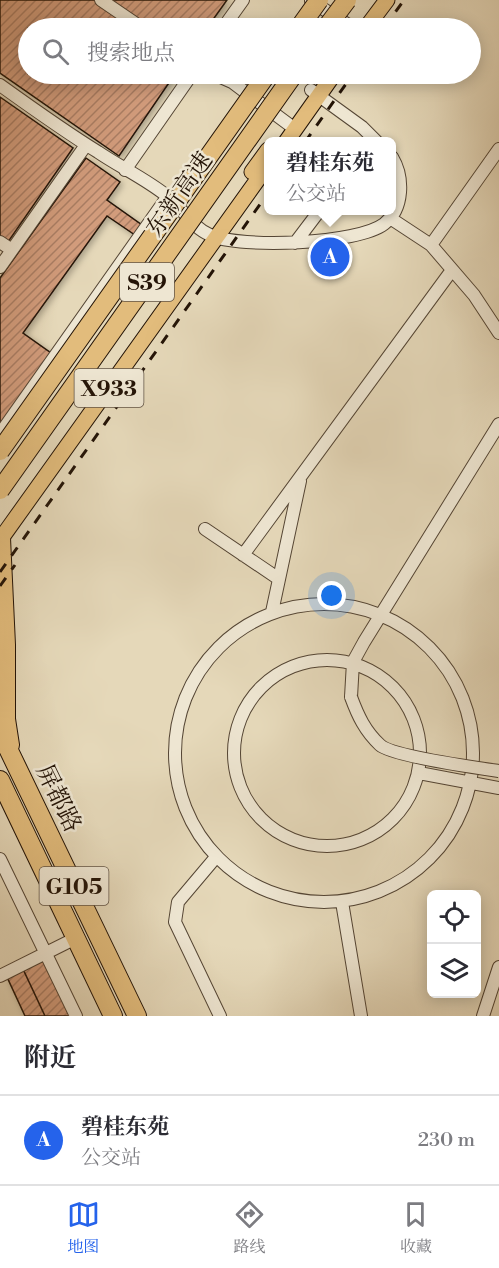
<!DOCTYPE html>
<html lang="zh">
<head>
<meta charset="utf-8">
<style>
  :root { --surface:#fff; --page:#f7f7f7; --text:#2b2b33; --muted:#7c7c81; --line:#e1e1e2; --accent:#2563eb }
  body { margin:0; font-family:"Libre Bodoni","Noto Serif SC",serif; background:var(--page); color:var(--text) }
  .controls { position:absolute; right:18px; bottom:18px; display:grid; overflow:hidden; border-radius:9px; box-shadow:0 3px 15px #0003 }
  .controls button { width:54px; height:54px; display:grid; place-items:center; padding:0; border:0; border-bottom:2px solid var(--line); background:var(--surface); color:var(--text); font:30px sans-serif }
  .you { position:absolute; left:332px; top:596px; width:21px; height:21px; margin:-15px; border:4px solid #fff; border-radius:50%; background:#1a73e8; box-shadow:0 0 0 9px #1a73e833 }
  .badge { display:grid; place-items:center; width:39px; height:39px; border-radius:50%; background:var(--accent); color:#fff; font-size:20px; font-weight:700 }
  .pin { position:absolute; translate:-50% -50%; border:3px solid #fff; box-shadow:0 2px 6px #0006 }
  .popup { position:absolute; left:264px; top:137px; width:132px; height:78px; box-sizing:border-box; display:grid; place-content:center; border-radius:9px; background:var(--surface); filter:drop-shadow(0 2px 4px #0005); font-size:20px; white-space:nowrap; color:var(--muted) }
  .popup b { font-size:22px; color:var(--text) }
  .popup::after { content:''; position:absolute; left:50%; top:100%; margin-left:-12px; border:12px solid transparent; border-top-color:var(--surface) }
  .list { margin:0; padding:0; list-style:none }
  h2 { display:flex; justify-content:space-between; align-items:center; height:78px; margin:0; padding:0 24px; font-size:26px }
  h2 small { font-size:20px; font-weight:400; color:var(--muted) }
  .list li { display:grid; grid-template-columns:39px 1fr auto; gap:18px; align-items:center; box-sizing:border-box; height:90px; padding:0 24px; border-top:2px solid var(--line) }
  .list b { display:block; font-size:22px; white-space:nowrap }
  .list p { margin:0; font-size:20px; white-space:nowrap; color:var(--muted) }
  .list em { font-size:20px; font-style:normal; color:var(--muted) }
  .icon { flex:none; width:33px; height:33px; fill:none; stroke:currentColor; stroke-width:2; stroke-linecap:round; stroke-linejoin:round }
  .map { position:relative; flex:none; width:499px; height:1016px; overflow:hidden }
  .search { position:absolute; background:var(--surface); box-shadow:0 3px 15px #0003; left:18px; right:18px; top:18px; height:66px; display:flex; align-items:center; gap:15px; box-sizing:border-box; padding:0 21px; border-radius:33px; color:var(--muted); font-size:22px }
  .sheet { height:168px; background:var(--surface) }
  nav { display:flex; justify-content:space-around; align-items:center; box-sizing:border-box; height:84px; border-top:2px solid var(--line); background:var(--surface); font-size:16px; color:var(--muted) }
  nav a { display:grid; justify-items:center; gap:3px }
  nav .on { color:var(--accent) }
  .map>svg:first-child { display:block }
  .building { fill:url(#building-hatch); stroke:#241407; stroke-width:1.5; filter:url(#shadow) }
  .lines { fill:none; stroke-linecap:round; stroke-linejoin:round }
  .minor-casing { stroke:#544534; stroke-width:14 }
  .major-casing { stroke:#241407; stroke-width:17 }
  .highway-casing { stroke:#241407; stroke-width:20 }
  .minor { stroke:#eee6d2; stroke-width:12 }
  .major { stroke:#e2bc7c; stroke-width:15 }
  .highway { stroke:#e2bc7c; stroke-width:18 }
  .rail { stroke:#241407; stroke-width:3; stroke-dasharray:10 10; stroke-linecap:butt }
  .minor-bridge-casing { stroke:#544534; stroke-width:14; stroke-linecap:butt }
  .highway-bridge-casing { stroke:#241407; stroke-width:20; stroke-linecap:butt }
  .minor-bridge { stroke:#eee6d2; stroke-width:12 }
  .highway-bridge { stroke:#e2bc7c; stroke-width:18 }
  .labels { text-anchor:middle; stroke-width:5; stroke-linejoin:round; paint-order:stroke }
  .shield { fill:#eee6d2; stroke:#615344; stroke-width:1.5 }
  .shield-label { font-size:22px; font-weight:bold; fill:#241407 }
  .street-label { font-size:24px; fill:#241407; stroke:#eee6d2 }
</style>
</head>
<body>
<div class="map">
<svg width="499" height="1016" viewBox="0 0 499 1016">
  <defs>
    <pattern id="building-hatch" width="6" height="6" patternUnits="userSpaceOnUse" patternTransform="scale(1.5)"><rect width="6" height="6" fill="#d29c7c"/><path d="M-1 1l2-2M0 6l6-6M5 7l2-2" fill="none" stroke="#aa7e64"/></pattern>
    <filter id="shadow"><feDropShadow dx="2.5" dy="2.5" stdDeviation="3" flood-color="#0004"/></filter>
  </defs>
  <rect width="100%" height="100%" fill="#e5d8b9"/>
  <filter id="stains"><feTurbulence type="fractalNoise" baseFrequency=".00333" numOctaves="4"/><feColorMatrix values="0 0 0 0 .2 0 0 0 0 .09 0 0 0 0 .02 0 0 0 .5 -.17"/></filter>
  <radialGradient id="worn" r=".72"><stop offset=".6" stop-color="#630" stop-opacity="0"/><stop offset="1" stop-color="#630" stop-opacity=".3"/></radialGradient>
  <path class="building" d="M0 0H96L137 28H28V74H175L119 156 0 73Z
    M106 0H227L207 28H147Z
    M0 97 73 148 8 242 0 236Z
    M86 158 120 182 107 200 142 225 135 235 107 216 23 333 51 353 0 425V278Z
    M45 959 71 1016H45L23 969Z
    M23 969 45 1016H25L7 977Z"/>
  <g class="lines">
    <g class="minor-casing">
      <path id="minor" d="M101 0 142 28
        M311 1 353 28
        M223 28 243 0
        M214 74 232 82 295 129
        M0 85C32 108 64 131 98 152 120 167 146 179 167 196 183 208 191 227 210 235 241 249 358 244 384 224 404 209 404 177 392 157
        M311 90 362 127 377 142
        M125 170 192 74
        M390 218 431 245 474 295 499 333
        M0 242 12 250
        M295 243 320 210
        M431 245 499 149
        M0 267 86 145
        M0 434 168 196
        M205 529 279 579
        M243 555 452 270
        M175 753a149 149 0 1 1 298 0a149 149 0 1 1-298 0Z
        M272 612 300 481
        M234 753a93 93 0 1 1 186 0a93 93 0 1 1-186 0Z
        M351 697 353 662 364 642 499 424
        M419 773 499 788
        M216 857 178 902 175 922 220 1016
        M0 859 76 1016
        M342 902 361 1016
        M0 976 76 938
        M483 1016 499 967"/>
    </g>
    <g class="major-casing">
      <path id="major" d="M366 28 387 0
        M286 142 334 74
        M252 172 268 150
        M0 540 268 165"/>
    </g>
    <g class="highway-casing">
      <path id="highway" d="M1 538 6 645V719L10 745
        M0 732 137 1016
        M0 780 113 1016"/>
    </g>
    <use href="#minor" class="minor"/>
    <use href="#major" class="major"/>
    <use href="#highway" class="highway"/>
    <path class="rail" d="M384 28 404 0
      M305 142 353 74
      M0 572 268 193
      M0 586 15 565"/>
    <g class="minor-bridge-casing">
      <path id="minor-bridge" d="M351 697C358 716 365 731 380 745 392 756 478 768 499 771"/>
    </g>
    <g class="highway-bridge-casing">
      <path id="highway-bridge" d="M299 28 319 0
        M326 28 347 0
        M0 451 267 74
        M0 490 294 74"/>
    </g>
    <use href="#minor-bridge" class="minor-bridge"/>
    <use href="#highway-bridge" class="highway-bridge"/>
  </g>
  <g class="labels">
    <g class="shield">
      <rect x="120" y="263" width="54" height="38" rx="4.5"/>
      <rect x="74.5" y="369" width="69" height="38" rx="4.5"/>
      <rect x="39.5" y="867" width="69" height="38" rx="4.5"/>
    </g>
    <g class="shield-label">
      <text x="147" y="290">S39</text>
      <text x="109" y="396">X933</text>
      <text x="74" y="894">G105</text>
    </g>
    <g class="street-label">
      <text transform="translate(179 194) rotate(-55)" y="8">东新高速</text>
      <text transform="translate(59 798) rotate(64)" y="8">屏都路</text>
    </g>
  </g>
  <rect width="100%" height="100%" filter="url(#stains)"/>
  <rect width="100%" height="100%" fill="url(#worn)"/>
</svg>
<div class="controls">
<button><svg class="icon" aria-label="locate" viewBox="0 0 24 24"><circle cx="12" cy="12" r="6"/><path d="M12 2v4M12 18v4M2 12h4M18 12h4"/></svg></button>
<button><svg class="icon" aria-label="layers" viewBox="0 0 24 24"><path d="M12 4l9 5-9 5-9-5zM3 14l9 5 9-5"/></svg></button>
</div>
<div class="you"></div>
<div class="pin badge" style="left:330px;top:257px">A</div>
<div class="popup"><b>碧桂东苑</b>公交站</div>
<div class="search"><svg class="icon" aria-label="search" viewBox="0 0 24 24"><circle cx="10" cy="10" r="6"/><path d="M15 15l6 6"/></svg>搜索地点</div>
</div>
<section class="sheet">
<h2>附近<small></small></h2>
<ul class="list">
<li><span class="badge">A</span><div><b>碧桂东苑</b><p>公交站</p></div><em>230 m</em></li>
</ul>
</section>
<nav>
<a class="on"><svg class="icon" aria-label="map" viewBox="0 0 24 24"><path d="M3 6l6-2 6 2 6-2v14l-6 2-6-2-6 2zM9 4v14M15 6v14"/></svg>地图</a>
<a><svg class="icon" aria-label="directions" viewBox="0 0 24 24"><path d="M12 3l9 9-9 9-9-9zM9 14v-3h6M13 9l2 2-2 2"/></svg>路线</a>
<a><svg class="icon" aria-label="saved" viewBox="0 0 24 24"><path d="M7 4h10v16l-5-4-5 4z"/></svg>收藏</a>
</nav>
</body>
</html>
